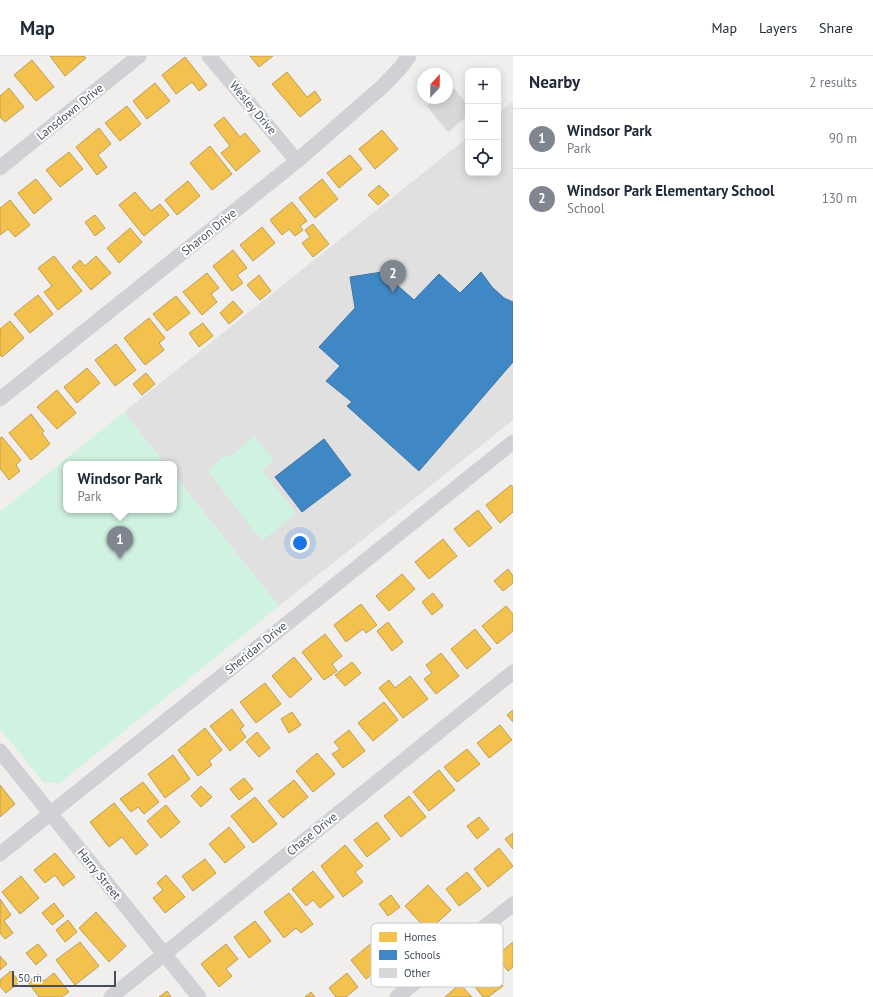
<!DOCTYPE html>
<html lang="en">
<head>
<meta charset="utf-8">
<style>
  :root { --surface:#fff; --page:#f6f6f7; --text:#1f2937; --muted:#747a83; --line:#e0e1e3; --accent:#808690 }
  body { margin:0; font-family:"PT Sans",sans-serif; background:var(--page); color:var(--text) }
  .controls { position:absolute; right:12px; top:12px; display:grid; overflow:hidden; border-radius:8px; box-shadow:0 2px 10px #0003 }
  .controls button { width:36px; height:36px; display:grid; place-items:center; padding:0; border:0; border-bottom:1px solid var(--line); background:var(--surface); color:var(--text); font:20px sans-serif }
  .compass { position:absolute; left:417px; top:12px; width:36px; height:36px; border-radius:50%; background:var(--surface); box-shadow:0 2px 10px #0003; rotate:22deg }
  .scale { position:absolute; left:12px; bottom:10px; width:104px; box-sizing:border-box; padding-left:4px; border:2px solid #444e5d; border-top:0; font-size:11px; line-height:14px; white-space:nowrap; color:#444e5d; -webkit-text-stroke:3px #fff; paint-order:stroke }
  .you { position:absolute; left:300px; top:487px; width:14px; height:14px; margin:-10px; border:3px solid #fff; border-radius:50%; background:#1a73e8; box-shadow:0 0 0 6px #1a73e833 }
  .badge { display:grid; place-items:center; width:26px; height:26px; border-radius:50%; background:var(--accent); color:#fff; font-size:13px; font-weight:700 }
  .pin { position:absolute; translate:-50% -33px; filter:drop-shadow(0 1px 2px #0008) }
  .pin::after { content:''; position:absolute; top:21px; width:14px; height:12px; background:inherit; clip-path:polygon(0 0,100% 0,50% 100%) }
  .popup { position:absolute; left:63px; top:405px; width:114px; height:52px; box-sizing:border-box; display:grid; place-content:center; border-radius:8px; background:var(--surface); filter:drop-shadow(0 1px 3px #0005); font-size:13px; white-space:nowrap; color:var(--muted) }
  .popup b { font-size:15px; color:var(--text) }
  .popup::after { content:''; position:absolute; left:50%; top:100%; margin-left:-8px; border:8px solid transparent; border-top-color:var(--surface) }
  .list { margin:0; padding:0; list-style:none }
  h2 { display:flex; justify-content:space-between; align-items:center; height:52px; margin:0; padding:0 16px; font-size:17px }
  h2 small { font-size:13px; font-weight:400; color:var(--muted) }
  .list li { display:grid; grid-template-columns:26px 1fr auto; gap:12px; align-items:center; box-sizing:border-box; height:60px; padding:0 16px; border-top:1px solid var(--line) }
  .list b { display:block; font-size:15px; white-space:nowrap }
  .list p { margin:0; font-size:13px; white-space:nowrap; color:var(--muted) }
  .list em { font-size:13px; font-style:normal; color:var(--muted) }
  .icon { flex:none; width:22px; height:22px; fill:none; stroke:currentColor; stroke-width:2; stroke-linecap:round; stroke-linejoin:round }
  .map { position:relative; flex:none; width:513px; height:941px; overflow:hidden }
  header { display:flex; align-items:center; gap:24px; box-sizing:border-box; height:56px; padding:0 20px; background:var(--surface); border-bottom:1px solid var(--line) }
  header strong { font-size:19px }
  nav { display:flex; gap:22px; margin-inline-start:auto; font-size:14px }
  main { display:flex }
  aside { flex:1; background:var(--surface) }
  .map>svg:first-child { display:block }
  .education { fill:#e1e0e1 }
  .green { fill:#d0f2e0 }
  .homes { fill:#f2c14e; stroke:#be9e52 }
  .schools { fill:#3f88c5; stroke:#4077a6 }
  .building { fill:#d8d8da; stroke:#e1e0e1 }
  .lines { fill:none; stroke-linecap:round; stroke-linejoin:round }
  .street { stroke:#cfd1d4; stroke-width:15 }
  .labels { text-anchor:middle; stroke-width:4; stroke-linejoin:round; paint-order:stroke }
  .street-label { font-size:12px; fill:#444e5d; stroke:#fff }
  .key { fill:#fff; stroke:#c7cace; stroke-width:1 }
  .key-label { font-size:11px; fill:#444e5d }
</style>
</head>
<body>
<header>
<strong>Map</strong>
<nav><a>Map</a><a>Layers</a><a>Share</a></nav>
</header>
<main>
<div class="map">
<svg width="513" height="941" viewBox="0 0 513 941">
  <rect width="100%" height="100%" fill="#f0efee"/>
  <path class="education" d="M513 45V364L279 550 174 419V408H165L124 356 468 81V117H498V57Z"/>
  <path class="green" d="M124 356 165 408H66V454H174V419L279 550 60 727H44L0 673V456Z
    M254 380 272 401V406L263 414V416L296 457 262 485 210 418V412L226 399 229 402Z"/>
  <path class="homes" d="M50 0H84L86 2 65 20Z
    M250 0H273L259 11Z
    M185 1 207 29 199 35 192 26 176 38 162 19Z
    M32 4 54 31 36 45 14 19Z
    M287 16 307 41 315 35 321 44 300 61 272 28Z
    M155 27 170 45 147 63 133 45Z
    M9 32 24 51 5 66 0 61V40Z
    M127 50 141 68 120 85 105 67Z
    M224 61 240 81 245 77 260 95 236 115 221 97 230 90 214 69Z
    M99 72 111 88 98 99 107 111 97 119 76 91Z
    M382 74 398 93 375 113 359 93Z
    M210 90 232 118 212 134 190 107Z
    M69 96 83 113 60 131 46 114Z
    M350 99 362 113 339 132 327 117Z
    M36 123 52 143 34 158 18 137Z
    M322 123 338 143 315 162 299 142Z
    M188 125 200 140 177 159 165 144Z
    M379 129 389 139 378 149 368 139Z
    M135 136 151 155 160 148 169 159 144 180 119 149Z
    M10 144 30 169 15 181 8 173 0 179V152Z
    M292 146 307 165 300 170 303 174 295 180 289 173 282 179 270 164Z
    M95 159 105 172 95 180 85 166Z
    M313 168 329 188 313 201 302 187 310 181 305 174Z
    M262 171 275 187 253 205 240 189Z
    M130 172 142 186 119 207 107 192Z
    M233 194 247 212 237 219 243 227 232 235 213 210Z
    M54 200 82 235 58 254 44 236 52 230 38 212Z
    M96 200 111 217 91 234 72 211 80 204 85 210Z
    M207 217 219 232 211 238 217 246 202 259 183 236Z
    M259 219 271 235 260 244 247 229Z
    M38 239 53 258 30 277 14 258Z
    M176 240 190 257 167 275 153 258Z
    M233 245 243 256 229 268 220 257Z
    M149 262 165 282 159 287 164 294 145 309 124 282Z
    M10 265 24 282 2 301 0 299V273Z
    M203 267 213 280 199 291 189 277Z
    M116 288 136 314 115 330 95 304Z
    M87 312 100 327 77 347 64 331Z
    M146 317 155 328 142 339 133 328Z
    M57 334 76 357 57 373 37 351Z
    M31 358 44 375 42 377 50 388 31 404 9 377Z
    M2 381 21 404 16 409 20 415 9 424 0 412V382Z
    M511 429 513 431V456L500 467 486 449Z
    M478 454 492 472 469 491 454 473Z
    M443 483 457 500 429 523 415 506Z
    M508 513 513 520V527L503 535 494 525Z
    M402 518 415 533 389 555 376 540Z
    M433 537 443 550 432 559 422 546Z
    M361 548 377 569 366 577 363 573 346 586 334 569Z
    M506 550 513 558V575L497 588 482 570Z
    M388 566 403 586 392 595 377 575Z
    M475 573 491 593 467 613 451 593Z
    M325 578 342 600 332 608 337 615 324 624 302 596Z
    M441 597 459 620 436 638 424 623 432 617 426 609Z
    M294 601 312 623 290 642 272 620Z
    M352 606 361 617 345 630 335 619Z
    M410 620 428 643 403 662 379 632 389 624 395 632Z
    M265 627 281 648 256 667 240 646Z
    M384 646 398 664 373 685 358 667Z
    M232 653 244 670 240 673 246 681 230 695 210 670Z
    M513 654V666L507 659Z
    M292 656 301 669 289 677 281 663Z
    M500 669 512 684 489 702 477 687Z
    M205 672 222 694 209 705 212 709 198 720 178 694Z
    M349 674 365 695 343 712 332 698 340 693 334 686Z
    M257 676 270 692 259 701 246 686Z
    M467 693 480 708 457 726 444 711Z
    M317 697 335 718 313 736 296 715Z
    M173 699 190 723 165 742 148 718Z
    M439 714 455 734 429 755 413 736Z
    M244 722 253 733 239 744 230 733Z
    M294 724 308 741 283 762 268 745Z
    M143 726 159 746 144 758 138 751 131 756 120 743Z
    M0 729 15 748 0 761Z
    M201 730 212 741 201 751 191 740Z
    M409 740 426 761 401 781 384 760Z
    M255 741 277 768 253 787 231 760Z
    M114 747 148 789 136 799 122 781 109 791 90 766Z
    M166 749 180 766 161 782 147 765Z
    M479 761 489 773 477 783 467 770Z
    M377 766 390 783 367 801 354 784Z
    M229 771 245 791 225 807 209 788Z
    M513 777V793L505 783Z
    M345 789 363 810 355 816 363 826 343 841 321 810Z
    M499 792 513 810 488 831 474 813Z
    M55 797 75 821 63 830 55 819 45 827 34 814Z
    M205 803 216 817 193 835 182 820Z
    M313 815 334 841 320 852 313 844 306 850 292 833Z
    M467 816 481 833 459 850 446 833Z
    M166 819 185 841 165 857 153 842 163 834 157 827Z
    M21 820 39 842 20 858 2 836Z
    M428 829 451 854 428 875 405 850Z
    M289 837 313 868 301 877 296 872 284 882 264 856Z
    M391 839 400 851 388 860 379 848Z
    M0 843 11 859 4 865 13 877 5 883 0 877Z
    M54 847 64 860 52 869 42 857Z
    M96 856 126 890 109 906 79 872Z
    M68 864 77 876 65 886 56 874Z
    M255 865 271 885 249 902 234 881Z
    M409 869 420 883 398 901 387 887Z
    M80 886 99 910 75 929 56 904Z
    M373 886 388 905 366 923 351 904Z
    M513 886V911L508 915 496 900Z
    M38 888 47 899 36 909 26 897Z
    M226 888 238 903 226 913 232 920 219 931 201 908Z
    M0 900 7 908 0 914Z
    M486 908 503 930 488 941H483L468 922Z
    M11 915 19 926 6 937 0 930V924Z
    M54 917 69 936 62 941H39L28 926 38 918 44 925Z
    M347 917 358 931 346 941H336L329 932Z
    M460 928 472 941H445Z
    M167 935 171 941H159Z
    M311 936 315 941H305Z"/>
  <path class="schools" d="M382 216 390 219 399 226 397 229 414 244 439 218 460 237 481 216 492 231 504 242 513 246V306L419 415 347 350 352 346 326 325 340 310 319 291 355 252 350 221Z
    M324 383 351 419 302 456 275 421Z"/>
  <path class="building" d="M452 30 468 50V59L448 76 427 50 437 42H447V34Z"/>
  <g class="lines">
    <path class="street" d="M209 0 297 105
      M0 112 139 0
      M0 343 297 105 383 30 401 11 409 0
      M0 695 199 941
      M0 798 513 386
      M111 941 513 616
      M397 941 513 848"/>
  </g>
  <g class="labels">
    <g class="street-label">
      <text transform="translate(253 52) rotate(50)" y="4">Wesley Drive</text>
      <text transform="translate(70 56) rotate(-39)" y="4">Lansdown Drive</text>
      <text transform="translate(209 176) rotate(-39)" y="4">Sharon Drive</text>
      <text transform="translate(256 592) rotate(-39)" y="4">Sheridan Drive</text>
      <text transform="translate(312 778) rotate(-39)" y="4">Chase Drive</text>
      <text transform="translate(99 818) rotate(51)" y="4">Harry Street</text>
    </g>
  </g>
  <rect x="371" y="867" width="132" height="64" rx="6" class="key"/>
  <rect x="379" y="876" width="18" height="10" fill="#f2c14e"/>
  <rect x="379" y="894" width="18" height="10" fill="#3f88c5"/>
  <rect x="379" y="912" width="18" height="10" fill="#d8d8da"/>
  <g class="key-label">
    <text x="404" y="885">Homes</text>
    <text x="404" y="903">Schools</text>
    <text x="404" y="921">Other</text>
  </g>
</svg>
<div class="controls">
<button>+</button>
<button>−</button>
<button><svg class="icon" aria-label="locate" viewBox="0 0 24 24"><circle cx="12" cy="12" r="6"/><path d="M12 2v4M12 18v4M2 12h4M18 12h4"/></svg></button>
</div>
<svg class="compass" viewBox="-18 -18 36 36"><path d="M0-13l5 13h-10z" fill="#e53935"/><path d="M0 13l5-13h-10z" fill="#747a83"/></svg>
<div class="scale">50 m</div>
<div class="you"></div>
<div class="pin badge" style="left:120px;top:503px">1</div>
<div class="popup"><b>Windsor Park</b>Park</div>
<div class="pin badge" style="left:393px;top:237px">2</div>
</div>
<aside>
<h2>Nearby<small>2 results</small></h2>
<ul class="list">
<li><span class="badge">1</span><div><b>Windsor Park</b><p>Park</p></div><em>90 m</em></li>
<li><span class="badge">2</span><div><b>Windsor Park Elementary School</b><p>School</p></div><em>130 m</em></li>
</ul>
</aside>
</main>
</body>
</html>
